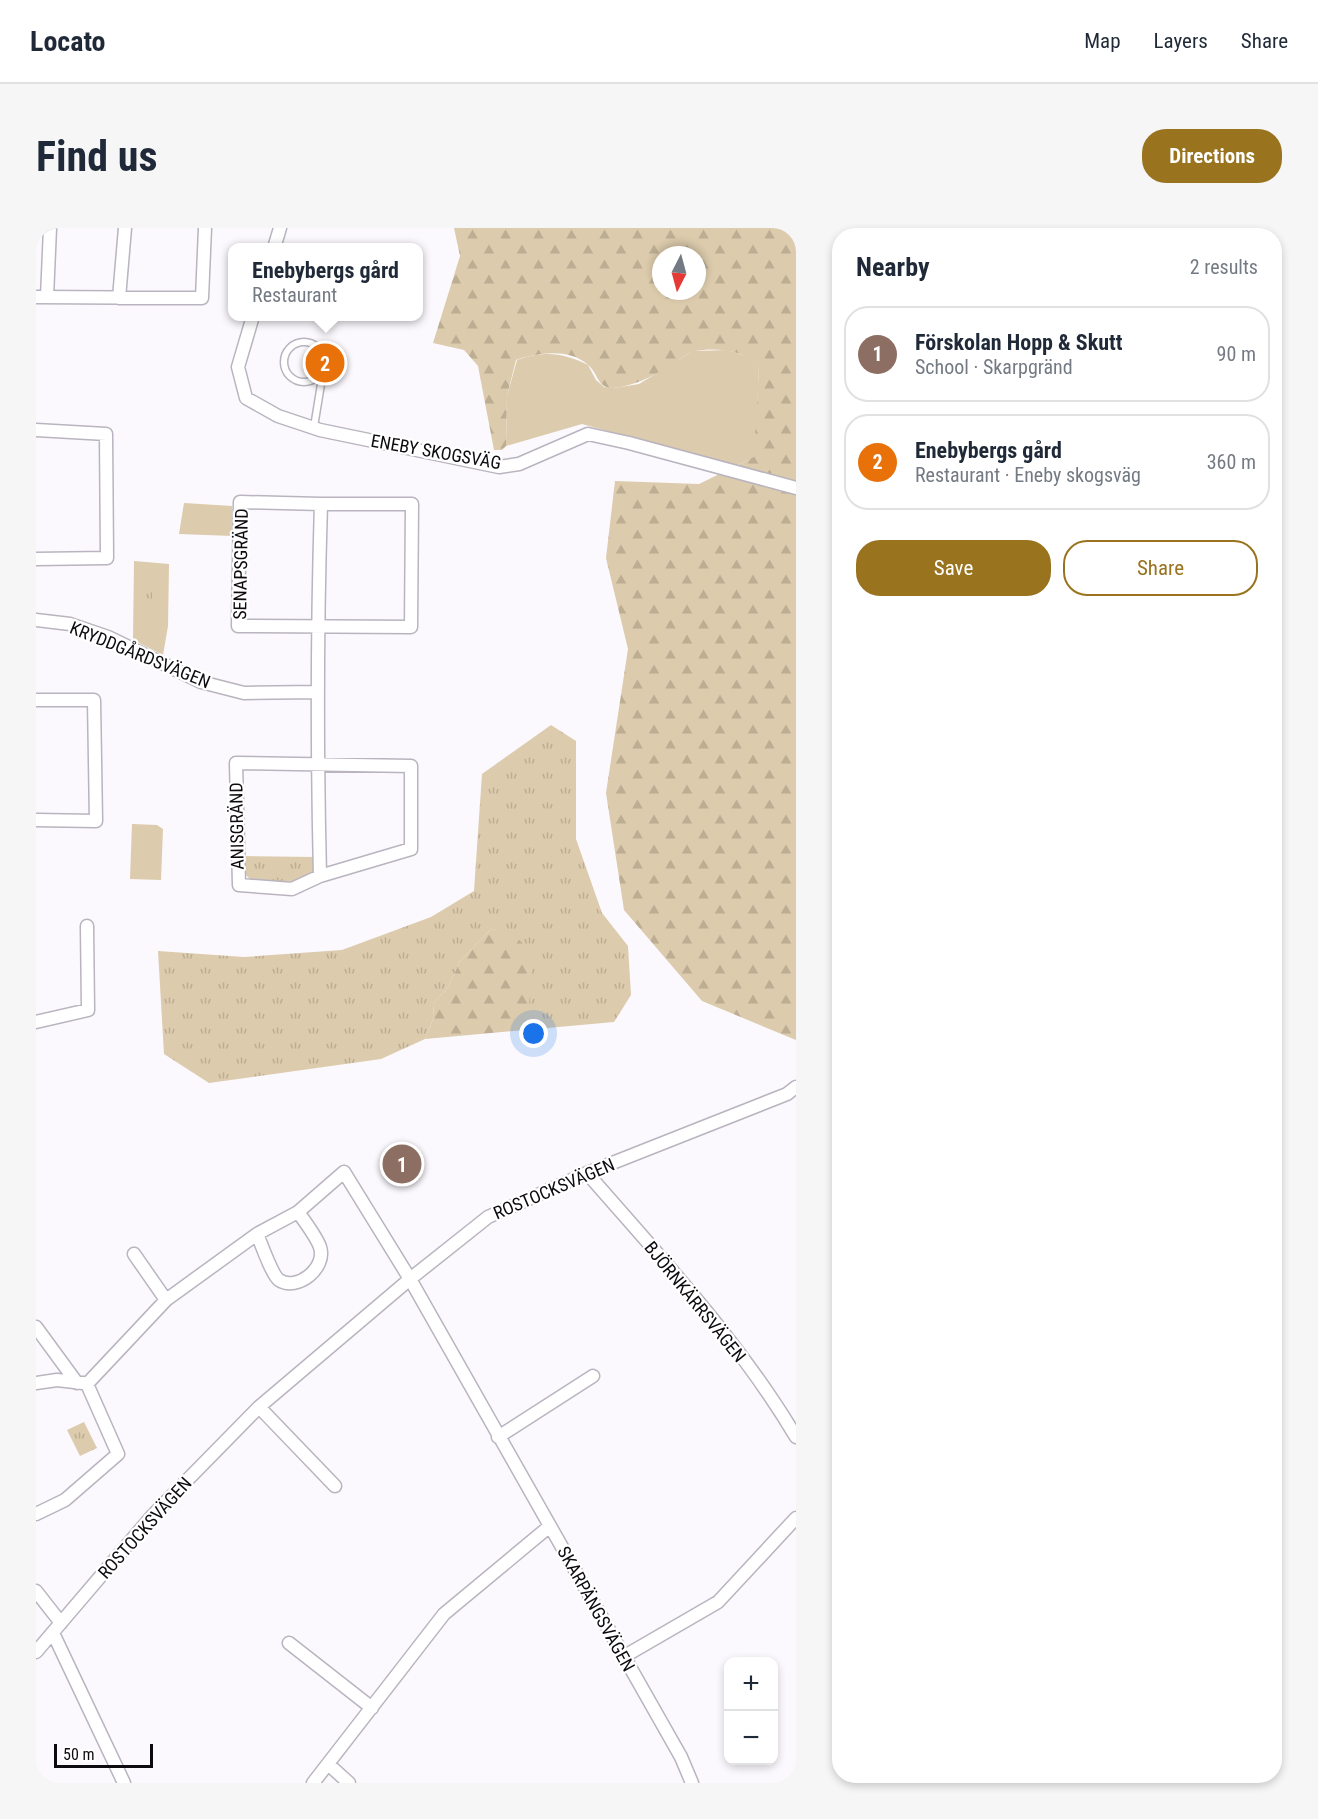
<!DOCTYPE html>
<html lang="en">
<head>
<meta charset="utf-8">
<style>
  :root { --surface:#fff; --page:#f6f6f7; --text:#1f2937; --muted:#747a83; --line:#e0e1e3; --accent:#99731e }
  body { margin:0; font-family:"Roboto Condensed",sans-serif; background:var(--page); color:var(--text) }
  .controls { position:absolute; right:18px; bottom:18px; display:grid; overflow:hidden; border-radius:12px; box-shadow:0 3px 9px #0003 }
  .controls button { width:54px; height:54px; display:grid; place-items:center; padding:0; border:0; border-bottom:2px solid var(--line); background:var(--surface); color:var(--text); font:30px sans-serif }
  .compass { position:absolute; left:616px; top:18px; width:54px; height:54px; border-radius:50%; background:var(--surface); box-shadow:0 3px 9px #0003; rotate:186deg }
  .scale { position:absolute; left:18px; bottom:15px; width:99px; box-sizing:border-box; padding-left:6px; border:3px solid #0d0b0f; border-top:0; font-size:16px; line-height:21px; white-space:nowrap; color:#0d0b0f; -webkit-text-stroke:4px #fff; paint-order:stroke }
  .you { position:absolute; left:498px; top:806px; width:21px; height:21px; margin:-15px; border:4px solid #fff; border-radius:50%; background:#1a73e8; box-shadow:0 0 0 9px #1a73e833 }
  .badge { display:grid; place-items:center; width:39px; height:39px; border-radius:50%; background:var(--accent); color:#fff; font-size:20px; font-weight:700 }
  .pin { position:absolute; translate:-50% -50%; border:3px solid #fff; box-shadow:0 2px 6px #0006 }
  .popup { position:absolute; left:192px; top:15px; width:195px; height:78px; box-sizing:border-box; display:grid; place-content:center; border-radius:12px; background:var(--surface); filter:drop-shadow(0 2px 4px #0005); font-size:20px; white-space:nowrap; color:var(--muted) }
  .popup b { font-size:22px; color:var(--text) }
  .popup::after { content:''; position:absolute; left:50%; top:100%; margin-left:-12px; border:12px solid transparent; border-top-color:var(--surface) }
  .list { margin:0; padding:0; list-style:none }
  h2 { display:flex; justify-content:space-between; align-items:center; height:78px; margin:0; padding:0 24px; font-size:26px }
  h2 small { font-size:20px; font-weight:400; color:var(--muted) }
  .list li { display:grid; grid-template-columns:39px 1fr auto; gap:18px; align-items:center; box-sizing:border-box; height:96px; margin:0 12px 12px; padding:0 12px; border:2px solid var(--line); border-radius:24px }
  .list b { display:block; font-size:22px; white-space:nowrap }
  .list p { margin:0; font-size:20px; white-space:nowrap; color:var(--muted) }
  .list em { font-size:20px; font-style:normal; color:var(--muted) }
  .actions { display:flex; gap:12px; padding:18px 24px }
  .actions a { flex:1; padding:14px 0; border:2px solid var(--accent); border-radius:24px; text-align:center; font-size:21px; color:var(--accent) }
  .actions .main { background:var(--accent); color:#fff }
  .map { position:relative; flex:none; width:760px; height:1555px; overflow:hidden; border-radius:24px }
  header { display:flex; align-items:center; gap:36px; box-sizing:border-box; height:84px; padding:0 30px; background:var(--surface); border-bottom:2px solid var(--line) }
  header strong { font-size:28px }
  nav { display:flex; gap:33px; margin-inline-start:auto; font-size:21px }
  .intro { display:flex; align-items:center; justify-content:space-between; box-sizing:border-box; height:144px; padding:0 36px }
  h1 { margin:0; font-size:42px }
  .button { padding:15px 27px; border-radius:24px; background:var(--accent); color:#fff; font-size:21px; font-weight:700 }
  main { display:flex; gap:36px; padding:0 36px }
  aside { flex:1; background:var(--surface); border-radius:24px; box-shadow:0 3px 9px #0003 }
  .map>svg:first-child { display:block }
  .green { fill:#dccbac }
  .forest { fill:url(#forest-firs); fill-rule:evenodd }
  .park { fill:url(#park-tufts) }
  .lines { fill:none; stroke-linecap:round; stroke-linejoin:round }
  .lane-casing { stroke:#b9b4bf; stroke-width:9 }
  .street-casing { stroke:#b9b4bf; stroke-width:15 }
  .lane { stroke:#fff; stroke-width:6 }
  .street { stroke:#fff; stroke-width:12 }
  .labels { text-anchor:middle; stroke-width:4.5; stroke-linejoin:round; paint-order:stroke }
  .street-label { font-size:18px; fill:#0d0b0f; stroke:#fff }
</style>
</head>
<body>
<header>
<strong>Locato</strong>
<nav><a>Map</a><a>Layers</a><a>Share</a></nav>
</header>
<div class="intro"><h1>Find us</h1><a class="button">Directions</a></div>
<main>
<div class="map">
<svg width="760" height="1555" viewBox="0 0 760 1555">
  <defs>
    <pattern id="forest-firs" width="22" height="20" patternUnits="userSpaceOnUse" patternTransform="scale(1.5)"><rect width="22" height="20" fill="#dccbac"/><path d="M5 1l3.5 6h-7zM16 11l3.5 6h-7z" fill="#bcad93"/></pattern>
    <pattern id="park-tufts" width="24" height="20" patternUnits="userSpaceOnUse" patternTransform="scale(1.5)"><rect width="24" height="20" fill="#dccbac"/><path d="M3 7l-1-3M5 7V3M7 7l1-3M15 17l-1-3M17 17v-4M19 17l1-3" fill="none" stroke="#bcad93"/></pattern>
  </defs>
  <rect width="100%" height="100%" fill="#fbf9fe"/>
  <path class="green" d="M691 122 716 130 723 138 719 229 699 238 546 196 470 218 471 168 481 132C508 123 525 124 552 137L560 152 568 159 579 160 603 156 657 123Z
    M148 275 196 278 197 308 143 306Z
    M98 333 133 336 132 398 127 427 97 412Z
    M96 596 121 597 127 601 125 652 94 651Z"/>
  <path class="forest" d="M418 0H760V812L666 773 588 682 570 565 592 421 570 330 579 253 663 256 718 229 723 138C708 122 680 119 659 123 651 125 642 133 635 137 619 147 604 155 585 159 559 164 565 147 551 136 532 120 501 125 480 132L471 168 470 218 466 222H458L442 138 428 122 397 115 424 28ZM625 27H661V63H625Z
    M455 701C464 702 474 703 482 708 507 728 493 776 489 802L389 811 398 789 397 776 412 759 424 733Z"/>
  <path class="park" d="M103 341 117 342 116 371 102 370Z
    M515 497 540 513V611L566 685 592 718 595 767 578 794 489 802C494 760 513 709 455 701L424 733 412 759 397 776 398 789 389 811 345 831 173 855 128 826 122 723 208 729 306 722 395 689 438 663 446 546Z
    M207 628 280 629 279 647 261 653H216L209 646Z
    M48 1194 61 1220 44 1228 31 1202Z"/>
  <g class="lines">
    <g class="lane-casing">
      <path id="lane" d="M248 134a20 20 0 1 1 40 0a20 20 0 1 1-40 0Z
        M278 199 287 144"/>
    </g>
    <g class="street-casing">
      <path id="street" d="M238 20 244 0
        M0 69 166 70 169 0
        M11 69 14 0
        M83 70 89 0
        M217 88 202 139 210 170 242 188 284 202 463 239 483 236 552 206 593 215 760 260
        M0 202 70 206 71 330 0 331
        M0 392 34 396 72 409 165 454 208 465 280 464
        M0 472H58L60 593 0 592
        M200 535 375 538V621L284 648 256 661 203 657Z
        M284 648C281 524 281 400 285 276L204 274 202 398 375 399 376 276H285
        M0 794 52 782 51 698
        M551 945C624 1029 703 1113 760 1209
        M262 984C269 994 280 1008 284 1019 291 1040 261 1064 243 1052 236 1047 225 1015 221 1006L262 984 308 944 374 1051 645 1529 656 1555
        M98 1026 130 1072
        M0 1099 41 1155
        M0 1155 21 1152 47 1155
        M223 1179 299 1258
        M462 1209 557 1148
        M0 1286 29 1272 82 1226 51 1156 130 1072 221 1006
        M0 1363 25 1395
        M17 1405 88 1555
        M253 1415 336 1480
        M0 1424 116 1288 223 1179 374 1051 452 989 551 945 751 866 760 859
        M587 1429 682 1374 760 1290
        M292 1536 313 1555
        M277 1555 408 1386 514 1298"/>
    </g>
    <use href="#lane" class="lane"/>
    <use href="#street" class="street"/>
  </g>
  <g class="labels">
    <g class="street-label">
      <text transform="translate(400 224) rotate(10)" y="6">ENEBY SKOGSVÄG</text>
      <text transform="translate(205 336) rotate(-89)" y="6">SENAPSGRÄND</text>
      <text transform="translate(104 427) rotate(22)" y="6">KRYDDGÅRDSVÄGEN</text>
      <text transform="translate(201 598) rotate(-91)" y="6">ANISGRÄND</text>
      <text transform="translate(518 961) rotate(-23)" y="6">ROSTOCKSVÄGEN</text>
      <text transform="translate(659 1074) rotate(51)" y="6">BJÖRNKÄRRSVÄGEN</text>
      <text transform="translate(109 1300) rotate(-48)" y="6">ROSTOCKSVÄGEN</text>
      <text transform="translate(560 1381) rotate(61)" y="6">SKARPÄNGSVÄGEN</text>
    </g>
  </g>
</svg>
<div class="controls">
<button>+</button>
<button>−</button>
</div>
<svg class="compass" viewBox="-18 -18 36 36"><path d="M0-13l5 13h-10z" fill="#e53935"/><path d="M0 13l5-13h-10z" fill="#747a83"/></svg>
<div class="scale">50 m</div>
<div class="you"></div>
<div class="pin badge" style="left:366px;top:936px;background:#8d6e63">1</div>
<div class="pin badge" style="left:289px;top:135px;background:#e8710a">2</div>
<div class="popup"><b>Enebybergs gård</b>Restaurant</div>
</div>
<aside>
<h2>Nearby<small>2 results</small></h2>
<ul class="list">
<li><span class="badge" style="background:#8d6e63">1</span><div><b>Förskolan Hopp &amp; Skutt</b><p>School · Skarpgränd</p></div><em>90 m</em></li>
<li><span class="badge" style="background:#e8710a">2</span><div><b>Enebybergs gård</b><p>Restaurant · Eneby skogsväg</p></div><em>360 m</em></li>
</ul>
<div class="actions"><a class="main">Save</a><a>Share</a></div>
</aside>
</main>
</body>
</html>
